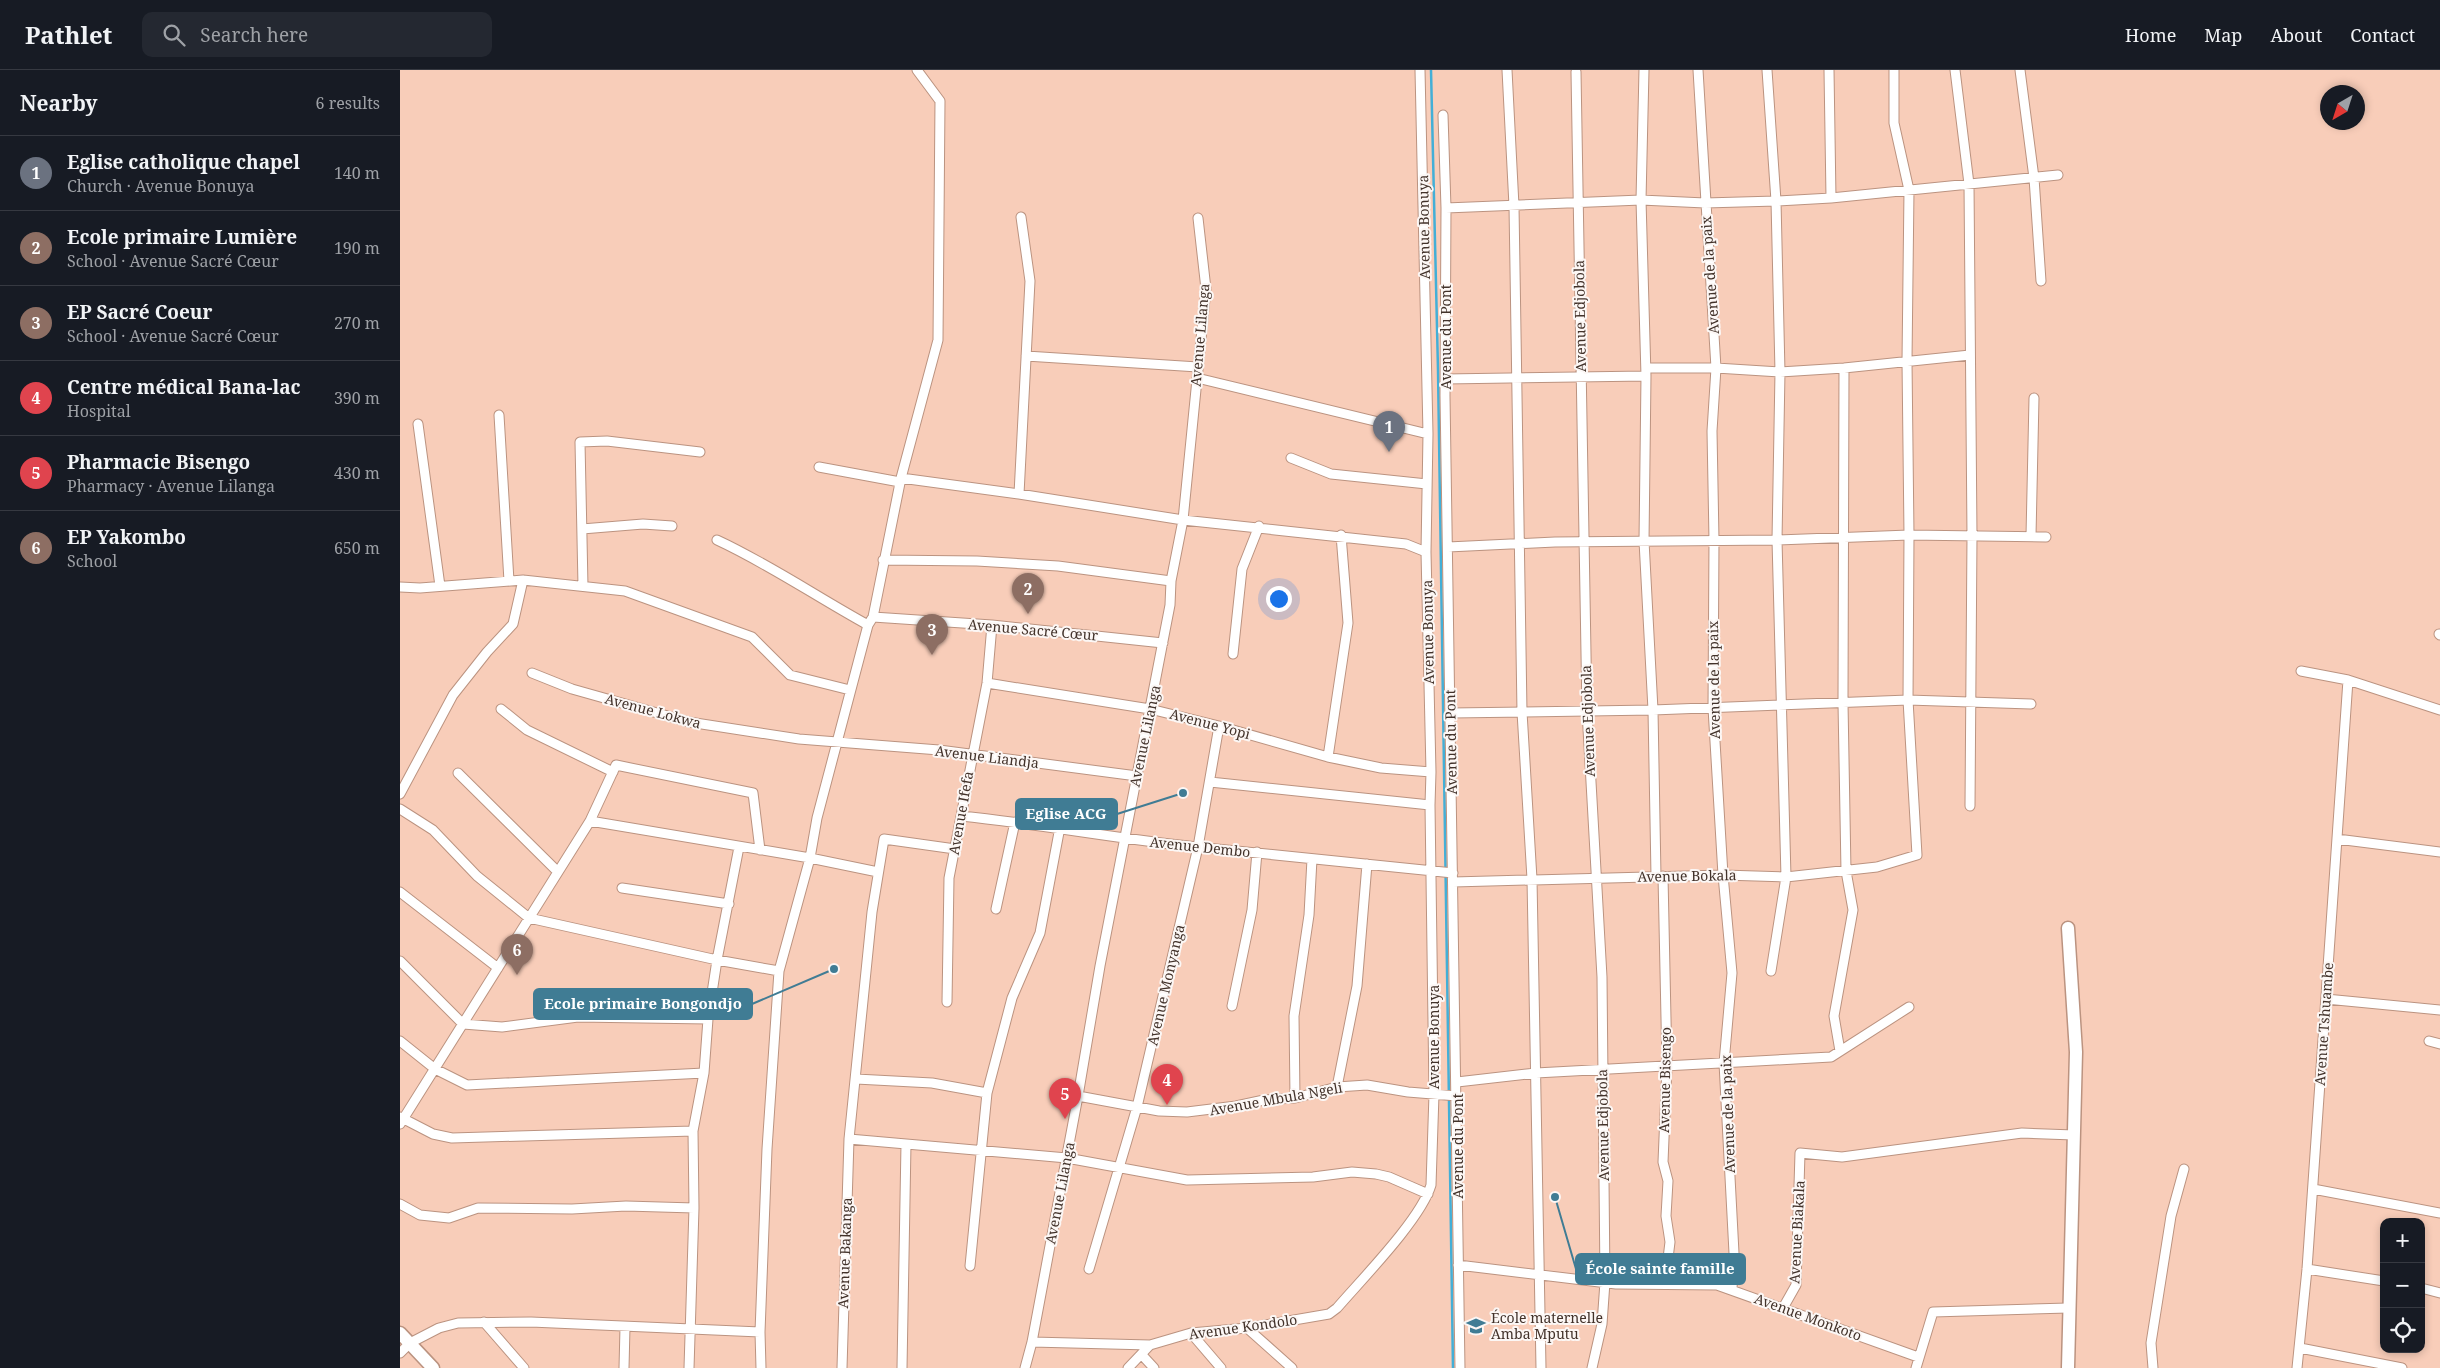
<!DOCTYPE html>
<html lang="en">
<head>
<meta charset="utf-8">
<style>
  :root { --surface:#171b24; --page:#242831; --text:#f1f3f6; --muted:#9ea1a6; --line:#363941; --accent:#407c94 }
  body { margin:0; font-family:"Noto Serif",serif; background:var(--page); color:var(--text) }
  .controls { position:absolute; right:15px; bottom:15px; display:grid; overflow:hidden; border-radius:10px; box-shadow:0 2px 8px #0003 }
  .controls button { width:45px; height:45px; display:grid; place-items:center; padding:0; border:0; border-bottom:1px solid var(--line); background:var(--surface); color:var(--text); font:25px sans-serif }
  .compass { position:absolute; left:1920px; top:15px; width:45px; height:45px; border-radius:50%; background:var(--surface); box-shadow:0 2px 8px #0003; rotate:219deg }
  .you { position:absolute; left:878px; top:528px; width:18px; height:18px; margin:-12px; border:4px solid #fff; border-radius:50%; background:#1a73e8; box-shadow:0 0 0 8px #1a73e833 }
  .badge { display:grid; place-items:center; width:32px; height:32px; border-radius:50%; background:var(--accent); color:#fff; font-size:16px; font-weight:700 }
  .pin { position:absolute; translate:-50% -41px; filter:drop-shadow(0 1px 2px #0008) }
  .pin::after { content:''; position:absolute; top:26px; width:18px; height:15px; background:inherit; clip-path:polygon(0 0,100% 0,50% 100%) }
  .list { margin:0; padding:0; list-style:none }
  h2 { display:flex; justify-content:space-between; align-items:center; height:65px; margin:0; padding:0 20px; font-size:21px }
  h2 small { font-size:16px; font-weight:400; color:var(--muted) }
  .list li { display:grid; grid-template-columns:32px 1fr auto; gap:15px; align-items:center; box-sizing:border-box; height:75px; padding:0 20px; border-top:1px solid var(--line) }
  .list b { display:block; font-size:19px; white-space:nowrap }
  .list p { margin:0; font-size:16px; white-space:nowrap; color:var(--muted) }
  .list em { font-size:16px; font-style:normal; color:var(--muted) }
  .icon { flex:none; width:28px; height:28px; fill:none; stroke:currentColor; stroke-width:2; stroke-linecap:round; stroke-linejoin:round }
  .map { position:relative; flex:none; width:2040px; height:1298px; overflow:hidden }
  header { display:flex; align-items:center; gap:30px; box-sizing:border-box; height:70px; padding:0 25px; background:var(--surface); border-bottom:1px solid var(--line) }
  header strong { font-size:24px }
  nav { display:flex; gap:28px; margin-inline-start:auto; font-size:18px }
  .search { width:350px; height:45px; background:var(--page); display:flex; align-items:center; gap:12px; box-sizing:border-box; padding:0 18px; border-radius:10px; color:var(--muted); font-size:19px }
  main { display:flex }
  aside { flex:1; background:var(--surface) }
  .map>svg:first-child { display:block }
  .lines { fill:none; stroke-linecap:round; stroke-linejoin:round }
  .stream { stroke:#43afd7; stroke-width:2.5 }
  .street-casing { stroke:#bb9380; stroke-width:11 }
  .secondary-casing { stroke:#bb9380; stroke-width:15 }
  .street { stroke:#fff; stroke-width:9 }
  .secondary { stroke:#fff; stroke-width:12 }
  .labels { text-anchor:middle; stroke-width:4; stroke-linejoin:round; paint-order:stroke }
  .street-label { font-size:14px; fill:#42322a; stroke:#fcf7f5 }
  .poi-label { font-size:14px; fill:#42322a; stroke:#fcf7f5; text-anchor:start }
  .leader { fill:none; stroke:#407c94; stroke-width:2 }
  .callout-dot { fill:#407c94; stroke:#fcf7f5; stroke-width:2 }
  .callout { fill:#407c94; stroke:#407c94; stroke-width:2 }
  .callout-label { font-size:15px; text-anchor:middle; font-weight:bold; fill:#fff }
</style>
</head>
<body>
<header>
<strong>Pathlet</strong>
<div class="search"><svg class="icon" aria-label="search" viewBox="0 0 24 24"><circle cx="10" cy="10" r="6"/><path d="M15 15l6 6"/></svg>Search here</div>
<nav><a>Home</a><a>Map</a><a>About</a><a>Contact</a></nav>
</header>
<main>
<aside>
<h2>Nearby<small>6 results</small></h2>
<ul class="list">
<li><span class="badge" style="background:#6b7280">1</span><div><b>Eglise catholique chapel</b><p>Church · Avenue Bonuya</p></div><em>140 m</em></li>
<li><span class="badge" style="background:#8d6e63">2</span><div><b>Ecole primaire Lumière</b><p>School · Avenue Sacré Cœur</p></div><em>190 m</em></li>
<li><span class="badge" style="background:#8d6e63">3</span><div><b>EP Sacré Coeur</b><p>School · Avenue Sacré Cœur</p></div><em>270 m</em></li>
<li><span class="badge" style="background:#e0444e">4</span><div><b>Centre médical Bana-lac</b><p>Hospital</p></div><em>390 m</em></li>
<li><span class="badge" style="background:#e0444e">5</span><div><b>Pharmacie Bisengo</b><p>Pharmacy · Avenue Lilanga</p></div><em>430 m</em></li>
<li><span class="badge" style="background:#8d6e63">6</span><div><b>EP Yakombo</b><p>School</p></div><em>650 m</em></li>
</ul>
</aside>
<div class="map">
<svg width="2040" height="1298" viewBox="0 0 2040 1298">
  <rect width="100%" height="100%" fill="#f8cdb9"/>
  <g class="lines">
    <path class="stream" d="M1031 0 1038 300 1053 1298"/>
    <g class="street-casing">
      <path id="street" d="M1107 0 1114 136 1122 642 1132 809 1141 1298
        M1244 0 1241 130 1246 306 1244 471 1253 640 1256 806
        M1298 0 1316 298 1312 361 1314 470 1313 638 1323 805 1332 903 1324 993 1334 1183 1332 1219
        M1367 0 1376 131 1380 302 1377 470 1386 807 1371 901
        M1429 0 1431 128
        M1555 0 1569 114 1572 466 1570 736
        M1620 0 1634 108 1641 211
        M1176 2 1187 641 1202 907 1205 1212 1202 1254 1192 1298
        M1043 45 1046 138 1045 326 1060 1298
        M1046 138 1241 130 1305 133 1376 131 1431 128 1658 105
        M626 286 798 297
        M1246 298H1316L1380 302 1444 298 1570 285
        M797 308 1028 364
        M1045 309 1246 306
        M99 345 109 511
        M18 354 40 516
        M891 388 931 404 1027 414
        M419 397 500 412
        M501 408 619 424 783 450 1006 474 1026 482
        M619 424 630 211 621 147
        M182 459 243 454 272 456
        M1631 466 1634 328
        M317 470C369 494 417 527 468 555
        M1048 477 1155 472 1377 470 1509 465 1646 467
        M483 490 577 491 658 496 771 511
        M183 516 180 372 207 371 300 382
        M0 517 20 518 123 510 225 521 352 567 390 605 450 620
        M473 547 592 555 763 573
        M2039 564 2040 565
        M833 584 842 499 859 456
        M1901 601 1948 610 2040 640
        M132 603 172 619 289 652 399 669 539 680 737 706
        M587 613 750 639 819 656 928 687 981 698 1031 702
        M101 639 127 660 213 702
        M1051 643 1253 640 1508 630 1631 634
        M928 687 948 553 941 465
        M58 703 158 802
        M810 712 1030 735
        M0 724 53 625 87 582 113 554 123 510
        M0 739 33 760 77 806 129 848 317 890 379 901
        M561 746C640 754 718 769 797 777 883 786 968 794 1053 803
        M190 751 410 788 478 802
        M1937 769 2040 782
        M1263 806 1267 996 1263 1092 1268 1111 1266 1146 1270 1172 1265 1213
        M1053 812 1323 805 1386 807 1477 797 1517 785 1508 630 1509 465 1507 291 1509 120 1494 53V0
        M222 818 329 834
        M0 822 98 898
        M596 839 615 752
        M0 891 63 954 102 957 178 947 308 949
        M1926 929 2040 940
        M547 932 549 808 587 613 592 555
        M832 936 852 840 857 782
        M0 971 35 999 67 1015 304 1003
        M2029 971 2040 974
        M1440 981 1434 946 1453 840 1446 801 1443 633 1444 298
        M456 1009 532 1013 587 1023
        M1057 1012 1136 1003 1431 987 1509 937
        M937 1017 957 916 967 794
        M678 1026 759 1041 787 1042 836 1036 864 1030 895 1028 937 1017 967 1015 1008 1022 1057 1026
        M895 1028 894 946 909 845 912 789
        M0 1047 33 1064 52 1068 293 1061
        M0 1054 190 751 216 695 353 723 360 780
        M449 1069 667 1088 787 1110 913 1107 952 1102 976 1104 989 1107 1028 1124
        M1913 1119 2040 1143
        M0 1134 20 1145 49 1148 78 1138 172 1139 226 1136 294 1138
        M1058 1195 1216 1214 1317 1215 1518 1287
        M570 1196 587 1023 612 928 640 863 660 757
        M689 1199 737 1037 798 777 819 656
        M1907 1199 1984 1211
        M2021 1218 2040 1223
        M1383 1238 1396 1215 1400 1083 1442 1087 1622 1063 1674 1065
        M84 1252 124 1298
        M847 1258 892 1298
        M791 1263 821 1298
        M632 1272 750 1275 791 1263 847 1258 929 1244 937 1238C962 1209 1021 1149 1031 1115L1034 1024 1030 735 1031 702 1026 482 1028 364 1020 0
        M1900 1278 2002 1298
        M0 1283 10 1273 39 1258 58 1253 131 1252 360 1262
        M742 1285 754 1298
        M224 1298 225 1257
        M289 1298 294 1138 293 1061 304 1003 308 949 317 890 339 777
        M361 1298 360 1262 367 1079 379 901 410 788 417 748 468 555 473 547 501 408 538 270 540 31 517 0
        M442 1298 449 1069 472 842 484 769 555 779
        M502 1298 506 1074
        M625 1298 632 1272 678 1026 700 896 770 535 771 511 783 450 806 219 798 148
        M728 1298 750 1275
        M1516 1298 1533 1242 1668 1238
        M1753 1298 1751 1273 1771 1146 1784 1099
        M1897 1298 1907 1199 1948 610"/>
    </g>
    <g class="secondary-casing">
      <path id="secondary" d="M1668 858 1676 982 1668 1298
        M0 1263 33 1298"/>
    </g>
    <use href="#street" class="street"/>
    <use href="#secondary" class="secondary"/>
  </g>
  <defs>
    <g id="school-bare" transform="scale(1.5)"><path d="M0-5L7-2L0 1L-7-2ZM-4 1L0 2.5L4 1V4Q0 6-4 4Z" fill="#407c94" stroke="#fcf7f5" stroke-width="2.5" paint-order="stroke"/></g>
  </defs>
  <g fill-rule="evenodd">
    <use href="#school-bare" x="1076" y="1256"/>
  </g>
  <g class="labels">
    <g class="street-label">
      <text transform="translate(1024 157) rotate(-91)" y="5">Avenue Bonuya</text>
      <text transform="translate(1310 205) rotate(-94)" y="5">Avenue de la paix</text>
      <text transform="translate(1180 246) rotate(-91)" y="5">Avenue Edjobola</text>
      <text transform="translate(800 265) rotate(-85)" y="5">Avenue Lilanga</text>
      <text transform="translate(1046 267) rotate(-90)" y="5">Avenue du Pont</text>
      <text transform="translate(633 560) rotate(5)" y="5">Avenue Sacré Cœur</text>
      <text transform="translate(1028 562) rotate(-91)" y="5">Avenue Bonuya</text>
      <text transform="translate(1314 610) rotate(-91)" y="5">Avenue de la paix</text>
      <text transform="translate(253 641) rotate(15)" y="5">Avenue Lokwa</text>
      <text transform="translate(1188 651) rotate(-92)" y="5">Avenue Edjobola</text>
      <text transform="translate(810 654) rotate(15)" y="5">Avenue Yopi</text>
      <text transform="translate(745 666) rotate(-78)" y="5">Avenue Lilanga</text>
      <text transform="translate(1051 672) rotate(-91)" y="5">Avenue du Pont</text>
      <text transform="translate(587 687) rotate(7)" y="5">Avenue Liandja</text>
      <text transform="translate(561 743) rotate(-80)" y="5">Avenue Ifefa</text>
      <text transform="translate(800 777) rotate(6)" y="5">Avenue Dembo</text>
      <text transform="translate(1287 806) rotate(-1)" y="5">Avenue Bokala</text>
      <text transform="translate(766 915) rotate(-77)" y="5">Avenue Monyanga</text>
      <text transform="translate(1924 954) rotate(-86)" y="5">Avenue Tshuambe</text>
      <text transform="translate(1034 967) rotate(-90)" y="5">Avenue Bonuya</text>
      <text transform="translate(1265 1010) rotate(-89)" y="5">Avenue Bisengo</text>
      <text transform="translate(876 1029) rotate(-10)" y="5">Avenue Mbula Ngeli</text>
      <text transform="translate(1328 1044) rotate(-92)" y="5">Avenue de la paix</text>
      <text transform="translate(1203 1055) rotate(-91)" y="5">Avenue Edjobola</text>
      <text transform="translate(1058 1076) rotate(-90)" y="5">Avenue du Pont</text>
      <text transform="translate(660 1123) rotate(-79)" y="5">Avenue Lilanga</text>
      <text transform="translate(1397 1162) rotate(-87)" y="5">Avenue Biakala</text>
      <text transform="translate(445 1183) rotate(-88)" y="5">Avenue Bakanga</text>
      <text transform="translate(1408 1247) rotate(20)" y="5">Avenue Monkoto</text>
      <text transform="translate(843 1257) rotate(-8)" y="5">Avenue Kondolo</text>
    </g>
    <g class="poi-label">
      <text x="1091" y="1253">École maternelle<tspan x="1091" dy="16">Amba Mputu</tspan></text>
    </g>
  </g>
  <path class="leader" d="M783 723L717 744M434 899L352 934M1155 1127L1176 1199"/>
  <g class="callout-dot">
    <circle cx="783" cy="723" r="5"/>
    <circle cx="434" cy="899" r="5"/>
    <circle cx="1155" cy="1127" r="5"/>
  </g>
  <g class="callout">
    <rect x="616" y="729" width="101" height="30" rx="5"/>
    <rect x="134" y="919" width="218" height="30" rx="5"/>
    <rect x="1176" y="1184" width="169" height="30" rx="5"/>
  </g>
  <g class="callout-label">
    <text x="666" y="749">Eglise ACG</text>
    <text x="243" y="939">Ecole primaire Bongondjo</text>
    <text x="1260" y="1204">École sainte famille</text>
  </g>
</svg>
<div class="controls">
<button>+</button>
<button>−</button>
<button><svg class="icon" aria-label="locate" viewBox="0 0 24 24"><circle cx="12" cy="12" r="6"/><path d="M12 2v4M12 18v4M2 12h4M18 12h4"/></svg></button>
</div>
<svg class="compass" viewBox="-18 -18 36 36"><path d="M0-13l5 13h-10z" fill="#e53935"/><path d="M0 13l5-13h-10z" fill="#9ea1a6"/></svg>
<div class="you"></div>
<div class="pin badge" style="left:989px;top:382px;background:#6b7280">1</div>
<div class="pin badge" style="left:628px;top:544px;background:#8d6e63">2</div>
<div class="pin badge" style="left:532px;top:585px;background:#8d6e63">3</div>
<div class="pin badge" style="left:767px;top:1035px;background:#e0444e">4</div>
<div class="pin badge" style="left:665px;top:1049px;background:#e0444e">5</div>
<div class="pin badge" style="left:117px;top:905px;background:#8d6e63">6</div>
</div>
</main>
</body>
</html>
